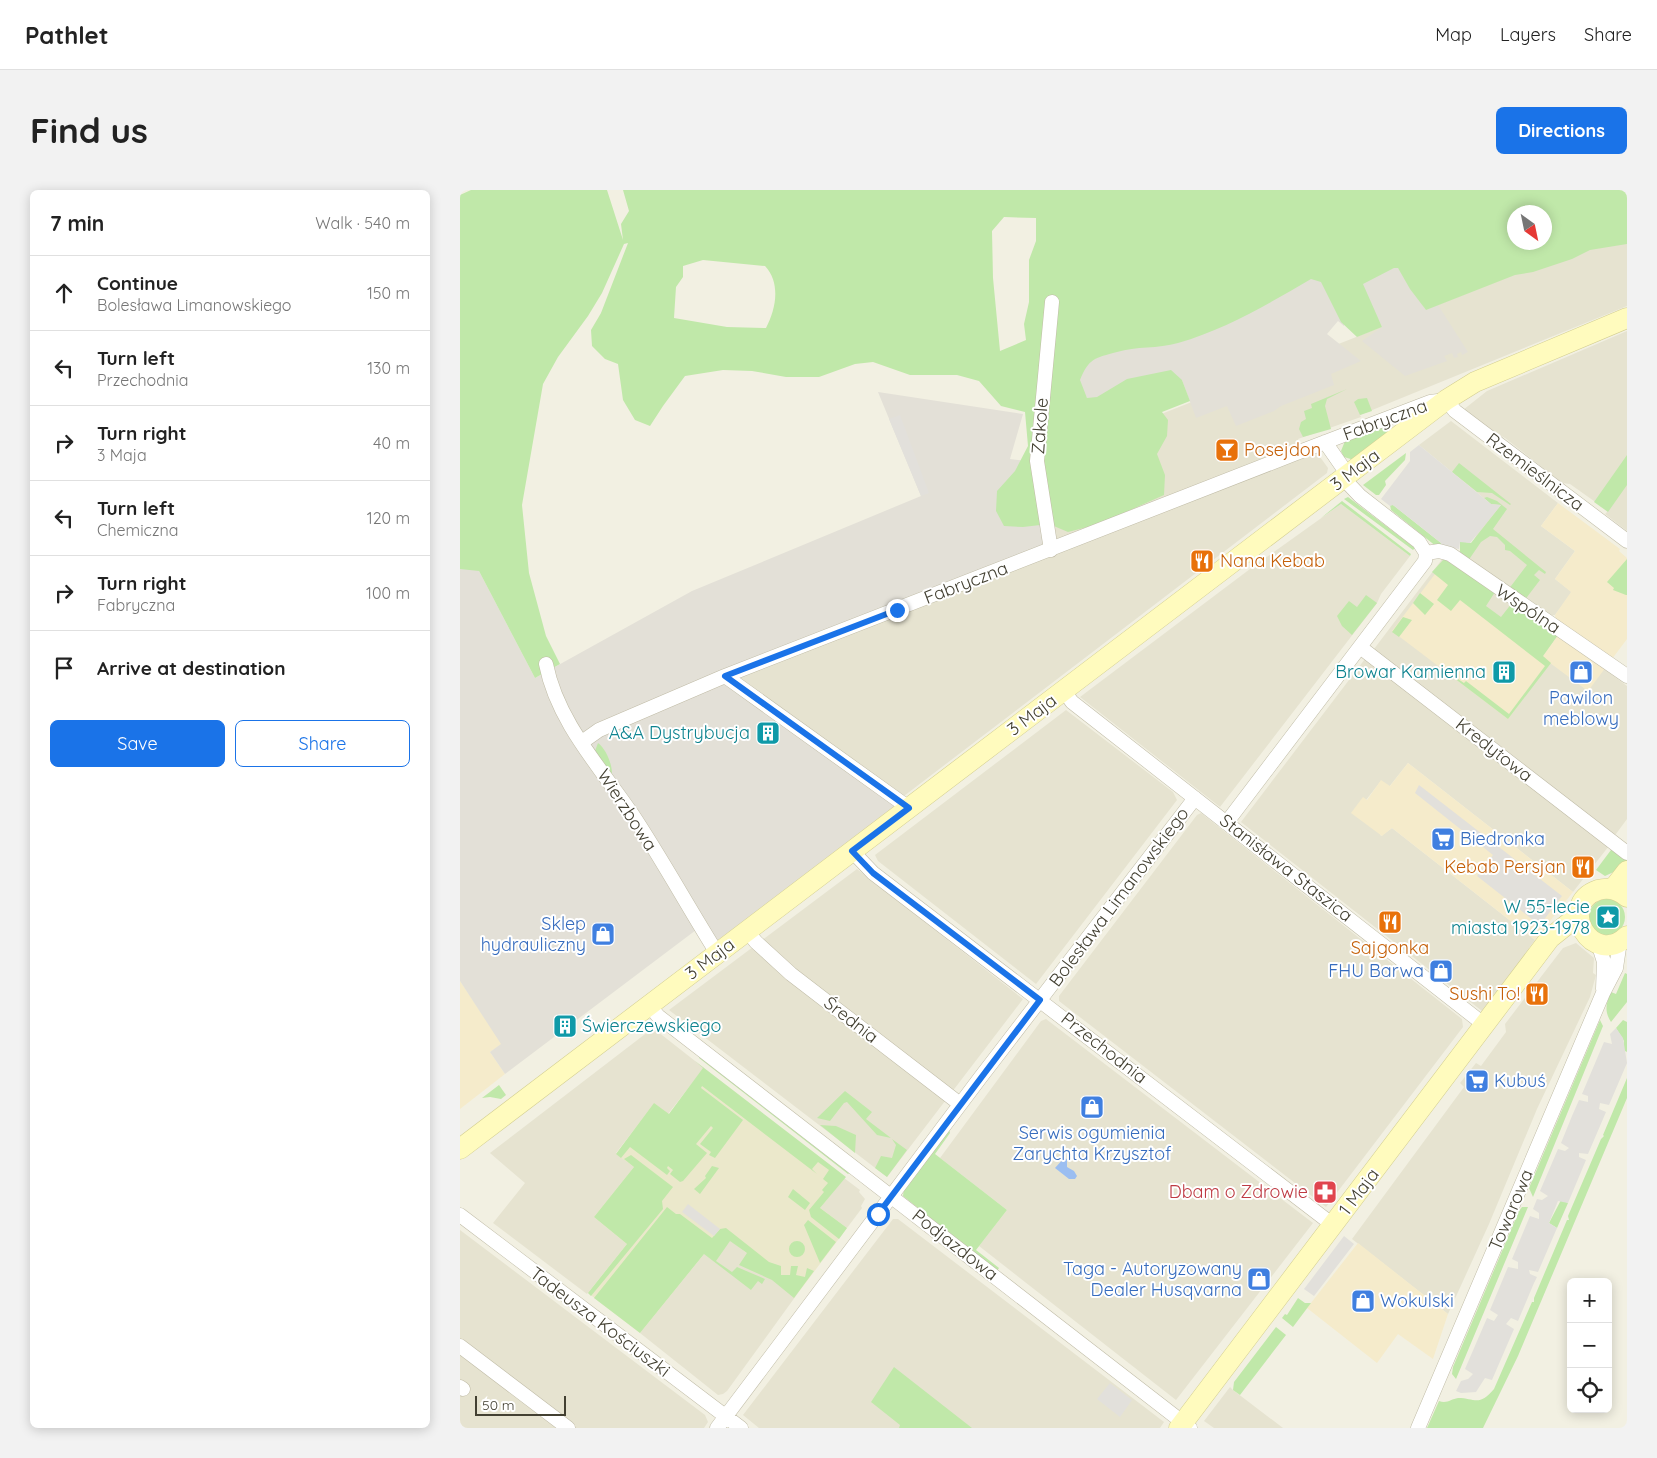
<!DOCTYPE html>
<html lang="en">
<head>
<meta charset="utf-8">
<style>
  :root { --surface:#fff; --page:#f2f2f2; --text:#222; --muted:#767676; --line:#e0e0e0; --accent:#1a73e8 }
  body { margin:0; font-family:Quicksand,sans-serif; background:var(--page); color:var(--text) }
  .controls { position:absolute; right:15px; bottom:15px; display:grid; overflow:hidden; border-radius:8px; box-shadow:0 2px 12px #0003 }
  .controls button { width:45px; height:45px; display:grid; place-items:center; padding:0; border:0; border-bottom:1px solid var(--line); background:var(--surface); color:var(--text); font:25px sans-serif }
  .compass { position:absolute; left:1047px; top:15px; width:45px; height:45px; border-radius:50%; background:var(--surface); box-shadow:0 2px 12px #0003; rotate:147deg }
  .scale { position:absolute; left:15px; bottom:12px; width:91px; box-sizing:border-box; padding-left:5px; border:2px solid #434032; border-top:0; font-size:14px; line-height:18px; white-space:nowrap; color:#434032; -webkit-text-stroke:4px #fff; paint-order:stroke }
  .stop { position:absolute; width:15px; height:15px; margin:-11px; border:4px solid #1a73e8; border-radius:50%; background:#fff }
  .stop.end { background:#1a73e8; border-color:#fff; box-shadow:0 1px 5px #0008 }
  .list { margin:0; padding:0; list-style:none }
  h2 { display:flex; justify-content:space-between; align-items:center; height:65px; margin:0; padding:0 20px; font-size:21px }
  h2 small { font-size:16px; font-weight:400; color:var(--muted) }
  .list li { display:grid; grid-template-columns:32px 1fr auto; gap:15px; align-items:center; box-sizing:border-box; height:75px; padding:0 20px; border-top:1px solid var(--line) }
  .list b { display:block; font-size:19px; white-space:nowrap }
  .list p { margin:0; font-size:16px; white-space:nowrap; color:var(--muted) }
  .list em { font-size:16px; font-style:normal; color:var(--muted) }
  .actions { display:flex; gap:10px; padding:15px 20px }
  .actions a { flex:1; padding:11px 0; border:1px solid var(--accent); border-radius:8px; text-align:center; font-size:18px; color:var(--accent) }
  .actions .main { background:var(--accent); color:#fff }
  .icon { flex:none; width:28px; height:28px; fill:none; stroke:currentColor; stroke-width:2; stroke-linecap:round; stroke-linejoin:round }
  .map { position:relative; flex:none; width:1167px; height:1238px; overflow:hidden; border-radius:8px }
  header { display:flex; align-items:center; gap:30px; box-sizing:border-box; height:70px; padding:0 25px; background:var(--surface); border-bottom:1px solid var(--line) }
  header strong { font-size:24px }
  nav { display:flex; gap:28px; margin-inline-start:auto; font-size:18px }
  .intro { display:flex; align-items:center; justify-content:space-between; box-sizing:border-box; height:120px; padding:0 30px }
  h1 { margin:0; font-size:35px }
  .button { padding:12px 22px; border-radius:8px; background:var(--accent); color:#fff; font-size:18px; font-weight:700 }
  main { display:flex; gap:30px; padding:0 30px }
  aside { flex:1; background:var(--surface); border-radius:8px; box-shadow:0 2px 12px #0003 }
  .map>svg:first-child { display:block }
  .residential { fill:#e6e3d0 }
  .commercial { fill:#f5ebcb }
  .industrial { fill:#e3e0d7 }
  .education { fill:#ebe8cb }
  .green { fill:#c0e8a9; fill-rule:evenodd }
  .parking { fill:#e2e0db }
  .water { fill:#9bbef1 }
  .lines { fill:none; stroke-linecap:round; stroke-linejoin:round }
  .street-casing { stroke:#c0bca7; stroke-width:15 }
  .secondary-casing { stroke:#d3ce90; stroke-width:21 }
  .street { stroke:#fff; stroke-width:14 }
  .secondary { stroke:#fffbbe; stroke-width:20 }
  .route { stroke:#1a73e8; stroke-width:6 }
  .labels { text-anchor:middle; stroke-width:4; stroke-linejoin:round; paint-order:stroke }
  .street-label { font-size:18px; fill:#434032; stroke:#fff }
  .food-label { font-size:18px; fill:#c56008; stroke:#fff; text-anchor:start }
  .culture-label { font-size:18px; fill:#0d838f; stroke:#fff; text-anchor:end }
  .shop-label { font-size:18px; fill:#366cbe; stroke:#fff; text-anchor:start }
  .health-label { font-size:18px; fill:#be3a42; stroke:#fff; text-anchor:end }
</style>
</head>
<body>
<header>
<strong>Pathlet</strong>
<nav><a>Map</a><a>Layers</a><a>Share</a></nav>
</header>
<div class="intro"><h1>Find us</h1><a class="button">Directions</a></div>
<main>
<aside>
<h2>7 min<small>Walk · 540 m</small></h2>
<ul class="list">
<li><svg class="icon" aria-label="ahead" viewBox="0 0 24 24"><path d="M12 20V5M6 11l6-6 6 6"/></svg><div><b>Continue</b><p>Bolesława Limanowskiego</p></div><em>150 m</em></li>
<li><svg class="icon" aria-label="left" viewBox="0 0 24 24"><path d="M17 20v-9H6M10 6l-5 5 5 5"/></svg><div><b>Turn left</b><p>Przechodnia</p></div><em>130 m</em></li>
<li><svg class="icon" aria-label="right" viewBox="0 0 24 24"><path d="M7 20v-9h11M14 6l5 5-5 5"/></svg><div><b>Turn right</b><p>3 Maja</p></div><em>40 m</em></li>
<li><svg class="icon" aria-label="left" viewBox="0 0 24 24"><path d="M17 20v-9H6M10 6l-5 5 5 5"/></svg><div><b>Turn left</b><p>Chemiczna</p></div><em>120 m</em></li>
<li><svg class="icon" aria-label="right" viewBox="0 0 24 24"><path d="M7 20v-9h11M14 6l5 5-5 5"/></svg><div><b>Turn right</b><p>Fabryczna</p></div><em>100 m</em></li>
<li><svg class="icon" aria-label="arrive" viewBox="0 0 24 24"><path d="M6 21V4h12l-3 4 3 4H6"/></svg><div><b>Arrive at destination</b></div></li>
</ul>
<div class="actions"><a class="main">Save</a><a>Share</a></div>
</aside>
<div class="map">
<svg width="1167" height="1238" viewBox="0 0 1167 1238">
  <rect width="100%" height="100%" fill="#f2f0e2"/>
  <path class="residential" d="M1167 40V116L900 225 901 227 838 249 843 264 855 260 868 278 867 283 440 609 270 487 580 272Z
    M1167 141V341L1145 324 1148 321 1110 294 1102 293 1045 248 1026 238 1003 220 1027 201Z
    M991 231 1098 313 1081 336 1115 361 1095 389 1112 402 1095 425 1084 426 1005 369 1031 314 959 255Z
    M881 314 950 366 921 404 917 413 760 617 620 507 790 379Z
    M983 368 1098 445 1083 467 1127 500 1144 479 1167 496V629L1153 648 911 463Z
    M908 465 1152 652 1113 702 948 573 929 597 921 591 906 610 903 608 921 646 932 638 1075 750 1069 758 1071 761 1055 778 1022 821 781 632Z
    M606 520 713 602 717 610 576 794 418 671 415 665Z
    M741 623 1002 829 1003 837 866 1017 599 811V806L737 625Z
    M397 679 563 809 427 987 209 820Z
    M1116 753 1134 768 1133 783 1136 785 1130 807 1077 919 1029 1034 988 1124 892 1049 1004 897 1000 893 1016 873 1021 876 1046 842 1045 834 1103 758Z
    M586 829 853 1033 716 1210 519 1056 547 1020 480 968 581 831Z
    M193 838 244 878 208 924 194 914 156 963 174 977 134 1027 167 1054 127 1104 33 1033 65 993 30 963Z
    M384 988 400 1000 399 1002 405 1009 401 1016 402 1018 387 1038 360 1018Z
    M433 1029H438L704 1232 700 1238H299L283 1225Z
    M0 1040 245 1225 248 1232 244 1238H112L0 1153Z
    M261 1043 338 1103 267 1201 263 1204 258 1205 180 1143Z
    M0 1159 104 1238H0Z
    M770 1197 773 1200 823 1238H754L744 1231Z"/>
  <path class="commercial" d="M1098 313 1160 359 1159 361 1167 368V449L1128 501 1090 473 1048 529 932 441 975 384 1083 466 1098 445 1095 425 1111 402 1095 389 1115 361 1081 336Z
    M948 573 1113 702 1075 750 932 638 922 646 891 623 903 607 907 610 921 590 930 596Z
    M0 791 42 854 30 862 45 884 0 919Z
    M898 1053 988 1124 973 1169 938 1144 917 1173 847 1118Z"/>
  <path class="industrial" d="M937 76 966 120 978 115 1008 162 1002 165 1001 162 997 164 998 167 994 168 992 163 984 166 987 171 945 186 902 151 922 137 900 94Z
    M857 82 884 127V136L878 131 867 144 901 171 871 184 874 195 821 216 814 221 776 236 767 216 736 228 722 190 629 211 611 182 662 154Z
    M418 202 563 224 550 269 576 272 590 359 263 486 447 618 256 762 240 737 45 884 30 862 41 854 0 791V363L19 381 75 488 232 401 461 306Z"/>
  <path class="education" d="M243 879 385 987 360 1018 387 1038 338 1103 261 1043 180 1143 128 1103 167 1054 134 1027 174 977 156 964 165 952 194 913 209 924Z"/>
  <path class="green" d="M11 0H147L163 50 161 34 169 21 163 0H1167V54L1130 60 1112 69 1073 82 1055 85 966 120 950 99 938 78H934L903 94 922 137 897 147 881 132 861 92 851 89C808 114 766 139 718 153 698 159 676 156 657 162 635 168 629 168 620 190L627 208 637 207 667 189 711 180 722 190 730 211 702 222 708 230 707 246 697 264 705 285 704 305 639 334 608 342 589 334 563 337 544 336 536 321 537 301 555 281 568 256 565 222 541 216 519 191 497 185H450L413 172 395 174 359 187H326L292 181 263 180 225 186 203 216 190 236 175 230 163 210 158 174 145 169 132 156 131 140 141 123 168 53 164 54 142 103 128 126 98 167 83 194 62 315 69 383 86 446 100 474 75 488 19 381 0 379V5ZM1054 22H1084V52H1054ZM544 27 576 28V51L569 70V112L564 134 566 150 540 161 533 88 532 41ZM243 70 305 76C321 93 316 119 306 138L267 137 214 128 216 97 223 87V76Z
    M887 199 867 209 865 216 871 239 843 247 839 239 841 232 846 229 844 221 852 218 851 214Z
    M907 208 912 221 900 225 894 212 898 209Z
    M924 236 929 241 894 270 884 267 881 261 885 251Z
    M946 263 945 270 925 291 926 295 919 305H916L903 295Z
    M1167 265V295L1148 322 1134 312Z
    M999 273 1051 314 1050 315 1032 303 1017 302 992 282Z
    M888 307 955 358 953 360 884 309Z
    M1027 307 1037 311 1047 319 1033 339 1086 382 1085 384 1079 380 1074 385 1080 390 1064 411 1048 400 1067 375 1050 361 1045 360V355L1037 347 1030 346 1021 352 1008 371 1000 362V351L1011 353 1041 315 1031 314 1024 308Z
    M882 311 951 364 950 366 881 314 861 328Z
    M930 315H933L981 353V355L977 357 931 320Z
    M984 369 1035 402 1026 416 1041 427 1052 413 1098 445 1083 466 1091 473 1048 529 994 488 995 487 1004 493 1006 491 1049 524 1085 476 1000 410 991 421 977 410 988 395 972 382Z
    M1167 369V405H1166L1153 400 1154 398 1147 392Z
    M960 403 974 414 965 425 953 413Z
    M906 405 917 413 892 445 882 436 877 426 889 411 897 417Z
    M943 427 952 430 939 447 932 442Z
    M138 553C147 560 153 576 152 587L135 561Z
    M1154 656 1167 667V673L1158 680 1145 686 1136 680Z
    M1129 727a18 18 0 1 1 36 0a18 18 0 1 1-36 0Z
    M1165 783 1167 784V812L1151 832C1144 821 1146 813 1151 802L1156 804Z
    M1140 830 1143 836 1073 1007 1069 998Z
    M1163 830 1167 832V862L1163 860 1164 851 1156 838Z
    M240 866 391 982 388 984 239 868Z
    M235 871 386 987 360 1018 387 1038 379 1049 351 1027 349 1020 364 1002 362 1000 368 993 363 989 369 980 358 972 352 979 357 984 242 896 241 898 283 930 255 968 249 965 251 962 240 954 253 938 251 936 236 954 247 963 223 991 220 992 210 984 213 980 208 976 207 978 210 981 207 985 170 957 161 968 156 964 194 913 209 924 243 878Z
    M1167 888V908L1058 1166 1023 1238H967L979 1211C987 1214 991 1209 998 1208 1015 1208 1019 1217 1034 1199L1072 1112H1074V1108L1107 1030H1109L1108 1026 1141 949 1144 946 1143 945Z
    M39 895 46 905 41 909 30 907 22 908Z
    M385 901 412 922 406 929 431 948 417 945 387 912 384 913 370 931 357 928Z
    M360 935 376 936 396 945 395 963Z
    M489 939 490 943 475 964 547 1020 516 1060 539 1078 537 1081 443 1006 444 998Z
    M432 949 447 960 427 987 415 978 421 966 432 968 436 955Z
    M171 965 213 997 202 1011 203 1019 131 1106 128 1103 167 1054 134 1027 174 977 164 969Z
    M252 976 259 978 240 1004 234 999 246 988 245 986Z
    M333 999 350 1013 345 1020 328 1007Z
    M1101 1010 1108 1013 1097 1038 1089 1033Z
    M207 1017 216 1024H220L252 1048 260 1039 266 1038 309 1072 321 1076V1085H330L331 1076H338L336 1085 345 1087 347 1078 354 1081 334 1108 312 1090 279 1075 287 1063 270 1051 256 1071 272 1082 277 1077 305 1089 302 1094 298 1091 291 1100 244 1064 180 1143 134 1108Z
    M1062 1017H1068L996 1189 992 1184 993 1177 1059 1021Z
    M348 1030 376 1052 360 1073 344 1035Z
    M329 1059a8 8 0 1 1 16 0a8 8 0 1 1-16 0Z
    M838 1108 845 1113H851L833 1137 822 1128 825 1124 827 1125Z
    M816 1137 826 1145 780 1205 773 1200 774 1192Z
    M434 1177 512 1238H439L440 1235 411 1212Z"/>
  <path class="parking" d="M440 225 469 303 461 306 429 229Z
    M959 255 1031 314 1041 315 1010 353 1000 352 999 359 981 356V353L933 315 930 316 921 309 950 271V262Z
    M959 595 1102 706 1083 731 1081 730 1078 734 1017 686 1033 665 955 603Z
    M1156 838 1163 848 1167 873 1149 915 1140 913 1139 919 1146 922 1128 964 1119 963V967L1126 970 1108 1013 1098 1011 1089 1033 1097 1038 1078 1082 1069 1080 1070 1084 1077 1087 1074 1093 1058 1131 1051 1128 1046 1134 1054 1139 1032 1190 1025 1188 1016 1202 1001 1203 996 1201 1001 1191 1008 1189 1013 1184 1005 1179 1027 1128 1034 1131 1038 1125 1030 1120 1048 1077 1058 1079V1072L1052 1069 1070 1026 1079 1029V1023L1073 1019 1077 1009 1082 1010 1088 1006 1080 1001 1098 959 1105 961 1109 958 1101 953 1112 926 1119 910 1128 912V906L1122 904 1144 852 1152 854 1150 844Z
    M228 1014 260 1039 254 1046 222 1022Z
    M884 1046 894 1054 854 1106 844 1099Z
    M650 1193 672 1210 660 1227 637 1209Z"/>
  <path class="water" d="M604 968 607 969V977L614 981 617 986 615 989H609L595 978Z"/>
  <g class="lines">
    <g class="street-casing">
      <path id="street" d="M865 252 888 285
        M591 360 577 271 592 112
        M966 363 979 361 990 364 1167 486
        M900 457 1167 663
        M86 474C97 531 140 577 172 624 202 669 228 717 257 763
        M265 486 449 618
        M604 501 612 512 1026 836
        M122 552 139 540 265 486 834 264 970 212 986 210 995 221 1167 351
        M767 632 965 371 966 363 959 352 900 306 883 288
        M392 661 413 683 873 1035
        M287 741 296 752 331 784 500 914
        M1138 753 1144 772 1143 799
        M189 815 198 826 730 1238
        M0 1025 281 1238
        M0 1156 108 1238
        M0 1197 3 1199
        M257 1238 520 888 735 608
        M958 1238 1143 803 1156 778 1160 751"/>
    </g>
    <g class="secondary-casing">
      <path id="secondary" d="M1153 699 1167 681
        M1167 707C1159 700 1149 697 1138 700 1095 715 1133 779 1167 746
        M0 959 986 210 1015 192 1167 128
        M719 1238 1090 748 1119 725"/>
    </g>
    <use href="#street" class="street"/>
    <use href="#secondary" class="secondary"/>
  </g>
  <g class="lines">
    <path class="route" d="M418 1024 580 810 413 683 392 661 449 618 265 486 437 420"/>
  </g>
  <defs>
    <g id="bar-square" transform="scale(1.25)"><rect x="-9" y="-9" width="18" height="18" rx="4" fill="#e8710a" stroke="#fff"/><path d="M-6-5H6L.8 .8V4.5H3.5V6h-7V4.5H-.8V.8Z" fill="#fff"/></g>
    <g id="restaurant-square" transform="scale(1.25)"><rect x="-9" y="-9" width="18" height="18" rx="4" fill="#e8710a" stroke="#fff"/><path d="M-5-6h1v4h1v-4h1v4h1v-4h1v5L-1.5 .5V6h-2V.5L-5-1ZM5-6V6H3V1.5H1.5Q1.5-4 5-6Z" fill="#fff"/></g>
    <g id="building-square" transform="scale(1.25)"><rect x="-9" y="-9" width="18" height="18" rx="4" fill="#0f9aa8" stroke="#fff"/><path d="M-4-6H4V6H1V3H-1V6H-4ZM-2.5-4.3h1.7v1.8h-1.7ZM.8-4.3h1.7v1.8H.8ZM-2.5-1h1.7V.8h-1.7ZM.8-1h1.7V.8H.8Z" fill="#fff"/></g>
    <g id="shop-square" transform="scale(1.25)"><rect x="-9" y="-9" width="18" height="18" rx="4" fill="#3f7fe0" stroke="#fff"/><path d="M-5-2.5h2.3a2.7 3.5 0 0 1 5.4 0H5L5.5 6h-11ZM-1.5-2.5h3a1.5 2.3 0 0 0-3 0Z" fill="#fff"/></g>
    <g id="supermarket-square" transform="scale(1.25)"><rect x="-9" y="-9" width="18" height="18" rx="4" fill="#3f7fe0" stroke="#fff"/><path d="M-6-5.5h2.5l.6 2H6L4.5 2H-2.5L-4.4-4H-6ZM-1.5 3.2a1.3 1.3 0 1 0 .1 0ZM3 3.2a1.3 1.3 0 1 0 .1 0Z" fill="#fff"/></g>
    <g id="sight-square" transform="scale(1.25)"><rect x="-9" y="-9" width="18" height="18" rx="4" fill="#0f9aa8" stroke="#fff"/><path d="M0-6L1.8-2.2L6-1.7L2.9 1.2L3.7 5.4L0 3.3L-3.7 5.4L-2.9 1.2L-6-1.7L-1.8-2.2Z" fill="#fff"/></g>
    <g id="pharmacy-square" transform="scale(1.25)"><rect x="-9" y="-9" width="18" height="18" rx="4" fill="#e0444e" stroke="#fff"/><path d="M-2-6h4v4h4v4h-4v4h-4v-4h-4v-4h4Z" fill="#fff"/></g>
  </defs>
  <g fill-rule="evenodd">
    <use href="#bar-square" x="767" y="260"/>
    <use href="#restaurant-square" x="742" y="371"/>
    <use href="#building-square" x="1044" y="482"/>
    <use href="#shop-square" x="1121" y="482"/>
    <use href="#building-square" x="308" y="543"/>
    <use href="#supermarket-square" x="983" y="649"/>
    <use href="#restaurant-square" x="1123" y="677"/>
    <use href="#sight-square" x="1148" y="727"/>
    <use href="#restaurant-square" x="930" y="732"/>
    <use href="#shop-square" x="143" y="744"/>
    <use href="#shop-square" x="981" y="781"/>
    <use href="#restaurant-square" x="1077" y="804"/>
    <use href="#building-square" x="105" y="836"/>
    <use href="#supermarket-square" x="1017" y="891"/>
    <use href="#shop-square" x="632" y="917"/>
    <use href="#pharmacy-square" x="865" y="1002"/>
    <use href="#shop-square" x="799" y="1089"/>
    <use href="#shop-square" x="903" y="1111"/>
  </g>
  <g class="labels">
    <g class="street-label">
      <text transform="translate(925 230) rotate(-20)" y="6">Fabryczna</text>
      <text transform="translate(580 236) rotate(-86)" y="6">Zakole</text>
      <text transform="translate(895 280) rotate(-37)" y="6">3 Maja</text>
      <text transform="translate(1075 282) rotate(37)" y="6">Rzemieślnicza</text>
      <text transform="translate(506 393) rotate(-21)" y="6">Fabryczna</text>
      <text transform="translate(1068 419) rotate(34)" y="6">Wspólna</text>
      <text transform="translate(572 525) rotate(-37)" y="6">3 Maja</text>
      <text transform="translate(1034 560) rotate(38)" y="6">Kredytowa</text>
      <text transform="translate(167 620) rotate(57)" y="6">Wierzbowa</text>
      <text transform="translate(826 678) rotate(38)" y="6">Stanisława Staszica</text>
      <text transform="translate(659 707) rotate(-53)" y="6">Bolesława Limanowskiego</text>
      <text transform="translate(250 769) rotate(-37)" y="6">3 Maja</text>
      <text transform="translate(391 830) rotate(38)" y="6">Średnia</text>
      <text transform="translate(644 858) rotate(38)" y="6">Przechodnia</text>
      <text transform="translate(899 1002) rotate(-53)" y="6">1 Maja</text>
      <text transform="translate(1051 1020) rotate(-67)" y="6">Towarowa</text>
      <text transform="translate(495 1055) rotate(38)" y="6">Podjazdowa</text>
      <text transform="translate(140 1132) rotate(37)" y="6">Tadeusza Kościuszki</text>
    </g>
    <g class="food-label">
      <text x="784" y="266">Posejdon</text>
      <text x="760" y="377">Nana Kebab</text>
      <text x="1106" y="683" text-anchor="end">Kebab Persjan</text>
      <text x="930" y="764" text-anchor="middle">Sajgonka</text>
      <text x="1060" y="810" text-anchor="end">Sushi To!</text>
    </g>
    <g class="culture-label">
      <text x="1026" y="488">Browar Kamienna</text>
      <text x="290" y="549">A&amp;A Dystrybucja</text>
      <text x="1130" y="723">W 55-lecie<tspan x="1130" dy="21">miasta 1923-1978</tspan></text>
      <text x="122" y="842" text-anchor="start">Świerczewskiego</text>
    </g>
    <g class="shop-label">
      <text x="1121" y="514" text-anchor="middle">Pawilon<tspan x="1121" dy="21">meblowy</tspan></text>
      <text x="1000" y="655">Biedronka</text>
      <text x="126" y="740" text-anchor="end">Sklep<tspan x="126" dy="21">hydrauliczny</tspan></text>
      <text x="964" y="787" text-anchor="end">FHU Barwa</text>
      <text x="1034" y="897">Kubuś</text>
      <text x="632" y="949" text-anchor="middle">Serwis ogumienia<tspan x="632" dy="21">Zarychta Krzysztof</tspan></text>
      <text x="782" y="1085" text-anchor="end">Taga - Autoryzowany<tspan x="782" dy="21">Dealer Husqvarna</tspan></text>
      <text x="920" y="1117">Wokulski</text>
    </g>
    <g class="health-label">
      <text x="848" y="1008">Dbam o Zdrowie</text>
    </g>
  </g>
</svg>
<div class="controls">
<button>+</button>
<button>−</button>
<button><svg class="icon" aria-label="locate" viewBox="0 0 24 24"><circle cx="12" cy="12" r="6"/><path d="M12 2v4M12 18v4M2 12h4M18 12h4"/></svg></button>
</div>
<svg class="compass" viewBox="-18 -18 36 36"><path d="M0-13l5 13h-10z" fill="#e53935"/><path d="M0 13l5-13h-10z" fill="#767676"/></svg>
<div class="scale">50 m</div>
<div class="stop" style="left:418px;top:1024px"></div>
<div class="stop end" style="left:437px;top:420px"></div>
</div>
</main>
</body>
</html>
